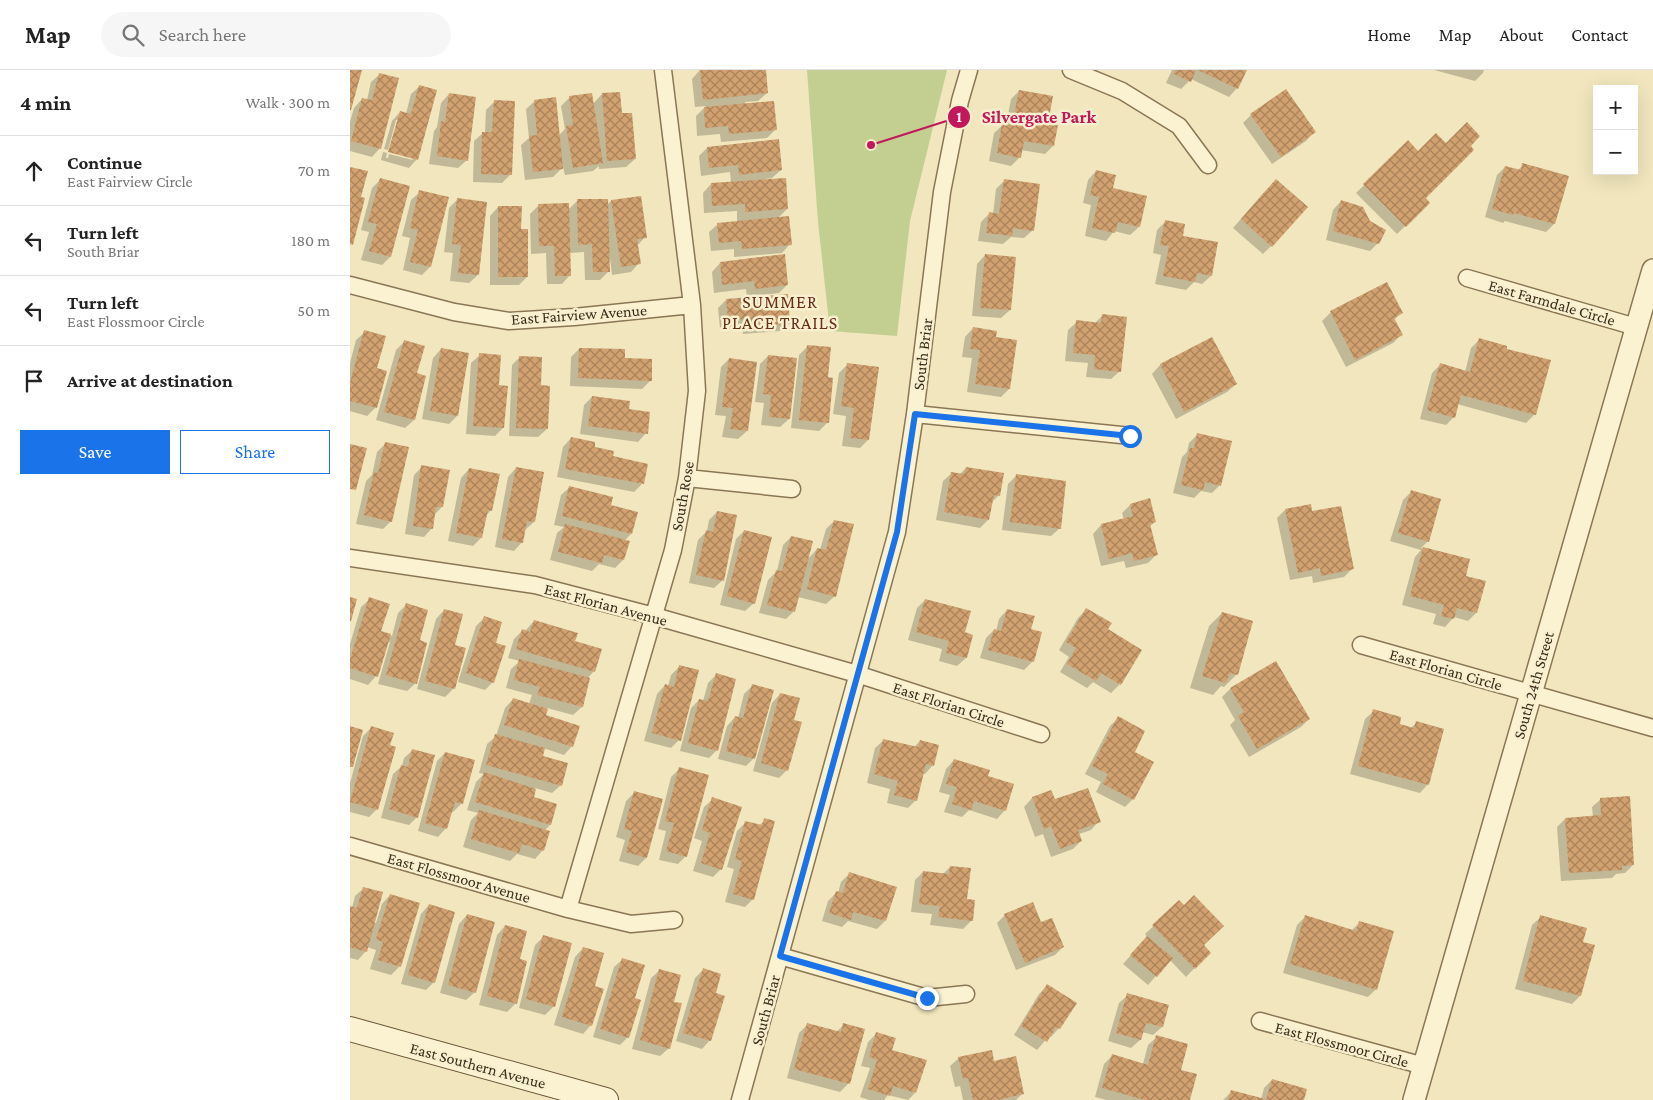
<!DOCTYPE html>
<html lang="en">
<head>
<meta charset="utf-8">
<style>
  :root { --surface:#fff; --page:#f6f6f6; --text:#222; --muted:#767676; --line:#e0e0e0; --accent:#1a73e8 }
  body { margin:0; font-family:"Crimson Pro",serif; background:var(--page); color:var(--text) }
  .controls { position:absolute; right:15px; top:15px; display:grid; overflow:hidden; border-radius:0px; box-shadow:0 5px 20px #0002 }
  .controls button { width:45px; height:45px; display:grid; place-items:center; padding:0; border:0; border-bottom:1px solid var(--line); background:var(--surface); color:var(--text); font:25px sans-serif }
  .stop { position:absolute; width:15px; height:15px; margin:-11px; border:4px solid #1a73e8; border-radius:50%; background:#fff }
  .stop.end { background:#1a73e8; border-color:#fff; box-shadow:0 1px 5px #0008 }
  .list { margin:0; padding:0; list-style:none }
  h2 { display:flex; justify-content:space-between; align-items:center; height:65px; margin:0; padding:0 20px; font-size:21px }
  h2 small { font-size:16px; font-weight:400; color:var(--muted) }
  .list li { display:grid; grid-template-columns:32px 1fr auto; gap:15px; align-items:center; box-sizing:border-box; height:70px; padding:0 20px; border-top:1px solid var(--line) }
  .list b { display:block; font-size:19px; white-space:nowrap }
  .list p { margin:0; font-size:16px; white-space:nowrap; color:var(--muted) }
  .list em { font-size:16px; font-style:normal; color:var(--muted) }
  .actions { display:flex; gap:10px; padding:15px 20px }
  .actions a { flex:1; padding:11px 0; border:1px solid var(--accent); border-radius:0px; text-align:center; font-size:18px; color:var(--accent) }
  .actions .main { background:var(--accent); color:#fff }
  .icon { flex:none; width:28px; height:28px; fill:none; stroke:currentColor; stroke-width:2; stroke-linecap:round; stroke-linejoin:round }
  .map { position:relative; flex:none; width:1303px; height:1030px; overflow:hidden }
  header { display:flex; align-items:center; gap:30px; box-sizing:border-box; height:70px; padding:0 25px; background:var(--surface); border-bottom:1px solid var(--line) }
  header strong { font-size:24px }
  nav { display:flex; gap:28px; margin-inline-start:auto; font-size:18px }
  .search { width:350px; height:45px; background:var(--page); display:flex; align-items:center; gap:12px; box-sizing:border-box; padding:0 18px; border-radius:28px; color:var(--muted); font-size:19px }
  main { display:flex }
  aside { flex:1; background:var(--surface) }
  .map>svg:first-child { display:block }
  .park { fill:#c3cf91 }
  .shadow { fill:#0003 }
  .building { fill:url(#building-cross-hatch) }
  .lines { fill:none; stroke-linecap:round; stroke-linejoin:round }
  .minor-casing { stroke:#8a7655; stroke-width:19 }
  .tertiary-casing { stroke:#8a7655; stroke-width:24 }
  .secondary-casing { stroke:#6c5739; stroke-width:26 }
  .minor { stroke:#fbf2d1; stroke-width:16 }
  .tertiary { stroke:#fbf2d1; stroke-width:21 }
  .secondary { stroke:#fbf2d1; stroke-width:24 }
  .route { stroke:#1a73e8; stroke-width:6 }
  .labels { text-anchor:middle; stroke-width:5; stroke-linejoin:round; paint-order:stroke }
  .street-label { font-size:16px; fill:#382c1b; stroke:#f8efce }
  .neighbourhood-label { font-size:18px; letter-spacing:1px; fill:#682f17; stroke:#f8efce }
  .leader { fill:none; stroke:#c2185b; stroke-width:2 }
  .callout-dot { fill:#c2185b; stroke:#f8efce; stroke-width:2 }
  .mark-label { font-size:15px; text-anchor:middle; font-weight:bold; fill:#fff }
  .callout-label { font-size:18px; text-anchor:middle; font-weight:bold; fill:#c2185b; stroke:#f8efce; stroke-width:5; stroke-linejoin:round; paint-order:stroke }
</style>
</head>
<body>
<header>
<strong>Map</strong>
<div class="search"><svg class="icon" aria-label="search" viewBox="0 0 24 24"><circle cx="10" cy="10" r="6"/><path d="M15 15l6 6"/></svg>Search here</div>
<nav><a>Home</a><a>Map</a><a>About</a><a>Contact</a></nav>
</header>
<main>
<aside>
<h2>4 min<small>Walk · 300 m</small></h2>
<ul class="list">
<li><svg class="icon" aria-label="ahead" viewBox="0 0 24 24"><path d="M12 20V5M6 11l6-6 6 6"/></svg><div><b>Continue</b><p>East Fairview Circle</p></div><em>70 m</em></li>
<li><svg class="icon" aria-label="left" viewBox="0 0 24 24"><path d="M17 20v-9H6M10 6l-5 5 5 5"/></svg><div><b>Turn left</b><p>South Briar</p></div><em>180 m</em></li>
<li><svg class="icon" aria-label="left" viewBox="0 0 24 24"><path d="M17 20v-9H6M10 6l-5 5 5 5"/></svg><div><b>Turn left</b><p>East Flossmoor Circle</p></div><em>50 m</em></li>
<li><svg class="icon" aria-label="arrive" viewBox="0 0 24 24"><path d="M6 21V4h12l-3 4 3 4H6"/></svg><div><b>Arrive at destination</b></div></li>
</ul>
<div class="actions"><a class="main">Save</a><a>Share</a></div>
</aside>
<div class="map">
<svg width="1303" height="1030" viewBox="0 0 1303 1030">
  <defs>
    <pattern id="building-cross-hatch" width="8" height="8" patternUnits="userSpaceOnUse" patternTransform="scale(1.25)"><rect width="8" height="8" fill="#d2a170"/><path d="M0 0l8 8M0 8l8-8" fill="none" stroke="#ab835b"/></pattern>
  </defs>
  <rect width="100%" height="100%" fill="#f1e6bd"/>
  <path class="park" d="M457 0H597L560 151 547 266 480 261 468 152Z"/>
  <path class="shadow" d="M350 0H414L417 23 408 31 395 32V35L426 59 417 68 371 72 370 64 347 66 346 46 356 36 345 37 342 9Z
    M822 0H896L887 18 879 27 841 9 831 19 816 13Z
    M1084 0H1134L1133 3 1125 11Z
    M30 4V78L22 87 0 81V52L4 38 12 29 17 30 21 12Z
    M70 16 67 89 59 98 31 90 33 82 37 83 36 88H38L39 84 63 90 48 50H46L38 80 34 79 42 51 50 42 56 44 61 24Z
    M669 21 697 54 703 76 695 84 671 80 670 87 661 96 639 91 644 63 653 55H656L661 29Z
    M99 24 117 90 108 98 79 94 84 61 87 57 91 33Z
    M252 24 271 45 285 89 276 97 249 99V96L243 101 215 105 213 97 203 107 175 110 171 75 179 68 176 39 185 31 208 66 215 59 211 36 220 27 243 34Z
    M144 32 160 105 152 113 123 112 124 71 133 63H135L136 40Z
    M901 45 964 62 956 71 922 94 893 53Z
    M1058 72 1074 128 1079 133 1047 164 1006 123Z
    M357 78 431 100 422 108 415 109 437 139 427 149 440 174 432 183 384 187V179L361 181 359 162 368 154 387 152V141L354 143 353 123 361 114 381 113 380 102 351 106 349 86Z
    M1173 95 1204 154 1196 162 1155 151 1153 153 1135 147 1147 105 1155 97 1167 101Z
    M746 101 762 119 789 157 780 165 764 161 756 171 735 166 741 135 733 133 738 110Z
    M31 109 59 117 40 187 32 195 11 190 19 162 11 160 22 118Z
    M654 111 683 160 674 168 661 167 653 174 628 171 631 152 639 144H643L646 119Z
    M917 119 921 176 913 184 883 158Z
    M70 122 97 128 80 197 72 205 53 200 60 168 52 166 61 130Z
    M290 127 295 167 287 176 289 193 281 202 262 205 260 188 258 189 259 201 250 210H235L234 182 219 183 220 205 212 214H197L196 183 181 184 180 144 189 135 218 140 227 131 257 135 261 131Z
    M107 130 128 205 119 213 100 211 103 183 94 182 99 138Z
    M991 131 1028 173 1020 181 976 170 983 140Z
    M148 137 170 160 177 207 169 215H140V146Z
    M815 152 832 167 861 206 852 214 844 212 836 220 805 214 811 185 803 183 807 160Z
    M635 185 660 240 651 248 622 246 627 194Z
    M370 193 437 215 429 223 413 225V227L439 253 430 261 393 264 392 256 370 258 368 238 376 230 397 228 396 219 364 223 362 202Z
    M1036 214 1051 243 1044 250 1052 264 1043 273 996 297 972 251 981 242Z
    M752 246 770 301 761 309 736 307 738 293 715 291 718 260 727 252 744 254Z
    M623 258 659 319 651 327 617 322 622 288 612 287 615 267Z
    M15 262 26 337 17 346 0 341V293L6 270Z
    M862 269 886 314 877 322 826 349 802 304 810 295Z
    M1129 270 1185 344 1176 353 1107 334 1104 347 1096 355 1070 349 1082 303 1090 295 1115 302 1121 278Z
    M54 272 66 304 64 350 55 358 26 350 46 280Z
    M458 276 477 308 478 352 469 361 441 358 449 285Z
    M91 279 107 346 99 354 72 349 83 288Z
    M229 279 274 289 301 310 292 319 220 316 221 287Z
    M130 285 147 316 153 358 145 366 116 364 121 293Z
    M418 286 439 349 430 357 411 355 414 333 405 332 410 294Z
    M170 287 189 316 197 359 188 367 159 366 162 295Z
    M379 289 397 361 388 369 372 367 376 346 365 345 371 297Z
    M497 295 518 370 510 378 492 376 496 346 483 344 489 303Z
    M242 327 277 340 296 363 288 372 230 364 234 335Z
    M847 365 870 415 862 423 851 421 844 428 823 423 832 387 837 382 839 373Z
    M221 368 261 387 292 414 284 422 207 407 213 377Z
    M36 373 41 451 33 459 6 454 16 411 22 405 27 382Z
    M72 397 92 437 84 445 82 458 74 467 55 464 64 405Z
    M166 398 184 452 175 460 172 472 164 481 145 477 158 407Z
    M616 398 649 425 642 432 638 450 630 458 586 450 593 411 602 403 610 404Z
    M119 399 141 440 135 447 131 468 123 476 98 471 111 408Z
    M666 406 710 458 701 466 652 460 658 414Z
    M220 417 260 436 286 443 281 464 274 471 273 490 265 498 249 494 242 501 200 490 207 463 214 457 204 455 211 425Z
    M1061 422 1078 471 1071 478 1118 490 1114 507 1126 543 1118 551 1104 547 1095 557 1083 554 1086 544 1052 535 1065 487 1071 480 1040 471 1053 430Z
    M780 435 805 452 799 457 806 485 798 493 776 498 774 491 751 496 743 464 751 455 774 450 772 443Z
    M935 440 962 443 1002 499 994 507 963 513 962 506 940 510 927 448Z
    M367 442 373 510 364 518 339 513 348 470 357 461 359 450Z
    M484 451 485 526 476 534 448 527 444 541 436 549 409 543 418 510 427 501 433 475 441 467 457 490 467 479 470 480 476 459Z
    M394 461 404 533 395 541 370 535 386 469Z
    M20 529 30 562 42 566 48 543 56 535 68 571 66 613 57 621 28 614 40 572 38 571 26 606 18 615 0 609V574L11 537Z
    M575 530 613 563 616 588 607 596 589 591 592 579 558 570 567 538Z
    M94 540 104 576V618L95 627 67 619 86 549Z
    M657 540 680 560 683 591 674 600 630 588 636 568 644 560 646 561 649 549Z
    M736 540 757 560 790 580 770 614 761 623 743 612 737 618 710 602 719 587 709 580 728 548Z
    M872 543 887 604 874 617 871 616 863 625 840 618 859 556Z
    M134 548 144 574 143 612 135 620 108 612 126 556Z
    M184 551 224 572 244 601 237 609H239L232 637 223 645 197 638 195 646 222 676 214 685 193 678 191 686 211 715 202 723 185 718 182 727 200 755 194 761 193 780 185 789 167 784 160 791 113 777 121 750 128 743 117 740 126 712 134 704 129 703 137 674 146 666 155 638 163 629 179 634 182 625 156 618 161 599 170 591 158 588 164 569 172 561H175Z
    M330 596 329 670 321 678 294 671 307 624 315 615 318 616 321 605Z
    M366 605 367 680 359 688 330 681 341 638 349 630 353 631 358 613Z
    M402 616 404 688 396 696 368 689 377 656 385 647 388 648 394 624Z
    M880 619 959 649 951 657 899 687 880 655 885 650 872 627Z
    M430 624 443 651 437 700 429 708 403 701 422 633Z
    M1024 641 1048 655 1061 658 1066 653 1078 714 1070 723 1000 704 1015 649Z
    M768 648 783 682V729L775 737 746 722 751 712 735 704 760 656Z
    M21 658 39 676 27 739 19 747 0 742V713L13 666Z
    M534 670 563 678 570 671 583 695 575 704 573 703 566 730 558 738 537 733 540 719 517 713 525 678Z
    M63 680 67 747 59 755 31 748 43 704 52 696 54 688Z
    M95 683 112 733 103 742 101 741 96 758 88 767 68 761 87 691Z
    M604 690 637 707 655 740 647 749 619 740 612 747 594 742 600 725 589 722 596 699Z
    M330 698 336 786 328 794 309 790 316 761 308 759 321 707Z
    M285 722 296 788 288 796 269 791 275 770 266 767 276 731Z
    M701 722 704 731 749 751 741 760 729 764 731 771 723 779 701 787 693 764 685 767 674 737 682 728Z
    M363 729 371 799 363 807 343 801 352 771 344 768 354 737Z
    M1251 729 1283 795 1275 803 1266 804 1262 808 1211 811 1207 757 1215 749 1243 747 1242 737Z
    M415 750 403 829 395 837 375 832 384 799 377 797 387 761 395 753 409 756Z
    M600 797 616 830 621 851 613 859 580 855 582 844 561 842 565 810 573 802 593 804Z
    M499 804 535 851 527 859 498 851 492 857 472 851 478 831 486 823H488L491 812Z
    M14 818 24 852 26 853 32 834 40 825 68 834 49 897 41 905 20 899 26 880 17 877 16 881 8 890 0 888V838H2L5 826Z
    M829 832 834 837 852 876 859 883 836 907 820 890 798 915 773 894 797 867 795 864Z
    M79 835 84 912 76 920 51 914 71 844Z
    M117 845 125 922 116 930 90 923 109 854Z
    M655 845 690 854 713 877 705 885 666 900 647 853Z
    M955 847 1001 861 1010 852 1026 919 1018 927 933 903 947 855Z
    M1191 847 1232 873 1230 926 1222 934 1165 919 1182 855Z
    M155 856 168 890 166 933 157 942 129 935 147 865Z
    M194 866 204 936 195 945 169 938 185 875Z
    M233 878 243 916 241 955 233 964 204 955 225 887Z
    M273 889 283 929 278 967 270 975 243 967 264 897Z
    M310 900 323 932 319 978 310 986 282 979 301 908Z
    M353 900 364 924 360 970 352 979 326 971 345 908Z
    M697 916 709 958 701 967 699 966 687 980 664 965 689 924Z
    M778 925 818 936 812 957 803 965 792 962 790 970 781 978 758 971 769 933Z
    M457 955 486 962 494 955 499 1013 490 1022 437 1008 449 963Z
    M527 963 541 981 565 1023 558 1030 538 1025 534 1030H519L510 1027 520 998 511 996 518 972Z
    M807 967 829 1000 839 1030H757L745 1027 754 994 762 986 793 994 798 975Z
    M609 988 643 992 673 1023 666 1030H613L610 1016 605 1017 600 996Z
    M922 1010 952 1030H873L882 1021 911 1030 914 1018Z"/>
  <path class="building" d="M0 0H12L1 40H0Z
    M350 0H416L418 23 353 30Z
    M825 0H846L841 12 824 4Z
    M848 0H897L888 19Z
    M29 3 49 8 31 79 1 71 12 28 22 30Z
    M69 15 87 20 68 90 38 82 50 41 61 44Z
    M936 19 966 62 931 87 900 44Z
    M669 20 703 26 698 53 708 55 704 76 674 71 671 88 647 83 652 53 662 55Z
    M270 22 272 43H282L286 89 257 91 252 23Z
    M99 23 126 27 118 91 87 86 91 51 95 52Z
    M242 23 253 93 223 98 216 56 223 55 219 26Z
    M206 27 213 99 183 102 179 66 187 65 184 30Z
    M144 30 165 31 162 105 131 104 132 62H142Z
    M424 31 427 60 379 64 378 56 355 58 354 37Z
    M1117 52 1130 66 1121 76 1124 80 1076 128 1080 133 1056 157 1013 114 1058 70 1068 81 1086 63 1096 73Z
    M429 69 432 100 389 105 388 95 359 98 357 77Z
    M1172 93 1219 106 1205 154 1164 143 1163 145 1142 139 1155 96 1171 100Z
    M0 97 18 101 11 127 15 128 3 175 0 174Z
    M746 100 766 105 763 118 797 126 790 157 768 152 765 163 742 158 749 127 740 125Z
    M30 108 60 116 41 187 19 181 27 154 18 152Z
    M436 108 438 139 395 142V134L362 136 361 113Z
    M654 109 690 114 684 161 663 158 662 166 636 163 639 142 649 144Z
    M926 109 958 137 922 177 891 149Z
    M69 120 99 127 81 197 60 192 68 160 60 158Z
    M291 126 297 168 287 169 291 194 271 197 261 130Z
    M107 128 137 132 129 205 108 203 111 175 102 174Z
    M227 129H258L260 202H243L242 174 228 175Z
    M991 130 1013 137 1020 151 1036 160 1029 174 983 161Z
    M219 133 221 206H205L204 176H189L188 134Z
    M148 136H172L171 159H178V207H148Z
    M439 146 442 175 392 179 391 171 369 173 367 153Z
    M815 150 835 154 833 166 868 172 862 206 847 203 845 212 813 206 819 176 810 175Z
    M435 184 438 215 405 219 404 211 372 215 370 192Z
    M635 184 666 187 661 240 630 238Z
    M1037 212 1053 243 1044 248 1053 265 1005 290 980 241Z
    M438 224 440 254 400 256V249L378 250 376 229Z
    M752 244 777 247 771 302 744 299 745 285 723 283 726 250 751 253Z
    M623 257 647 261 646 267 667 270 660 319 625 314 630 280 620 279Z
    M14 260 36 266 27 298 37 301 27 338 0 331V313Z
    M862 267 887 314 834 342 810 294Z
    M1129 268 1157 276V279L1201 290 1186 345 1111 325 1105 348 1077 340 1090 293 1120 302Z
    M54 270 75 276 67 303 76 306 65 350 34 342Z
    M457 275 481 277 478 307 483 308 479 353 449 350Z
    M91 278 119 283 108 346 80 341Z
    M229 278 275 279V288L302 289V311L228 308Z
    M129 283 151 285 149 315 158 316 154 358 123 356Z
    M418 285 447 288 440 349 419 347 421 325 413 324Z
    M169 286 192 287 191 315 200 316 198 359 166 358Z
    M379 288 407 292 398 361 380 359 383 338 372 337Z
    M497 293 529 297 519 370 500 368 504 338 491 336Z
    M242 326 280 331 279 339 300 342 298 364 238 356Z
    M847 363 882 371 871 416 855 412 853 420 831 415 840 378H844Z
    M221 367 245 372V377L264 381 263 386 298 394 294 414 215 399Z
    M35 372 59 377 42 452 14 445 24 402 28 403Z
    M0 374 17 378 6 420 0 419Z
    M71 395 100 400 93 437H86L83 459 63 456Z
    M166 397 194 402 185 452 177 451 173 473 152 469Z
    M616 397 654 403 650 426 644 425 639 450 594 442 601 402 614 404Z
    M119 398 150 404 142 441 138 440 132 468 106 463Z
    M666 404 716 411 711 459 660 452Z
    M219 416 263 427 261 435 288 442 282 464 212 446Z
    M1061 420 1091 429 1079 472 1048 463Z
    M800 428 806 452 800 454 808 485 784 491 782 483 759 489 751 454 783 446 780 434Z
    M961 434 962 441 991 436 1004 499 971 506 970 498 948 503 935 439Z
    M367 441 387 445 374 511 346 505 356 460 363 462Z
    M484 450 504 454 486 527 457 519 467 478 476 480Z
    M215 454 280 471 274 490 254 485 252 493 208 482Z
    M394 460 422 467 405 534 377 526Z
    M441 466 463 471 445 542 417 535 426 500 432 501Z
    M1073 477 1120 489 1116 506 1136 511 1127 543 1107 538 1104 549 1091 546 1094 535 1060 526Z
    M0 527 7 529 1 551H0Z
    M19 527 40 534 31 561 41 564 28 607 0 598V589Z
    M575 529 621 541 615 562 623 565 617 588 596 583 599 571 566 562Z
    M56 533 78 540 70 570 77 573 67 614 36 605Z
    M736 538 762 553 758 559 792 580 771 615 751 603 746 611 717 594 726 578 716 572Z
    M94 539 113 544 105 575 116 578 105 619 75 611Z
    M657 539 685 546 681 559 692 562 684 592 638 580 644 559 651 561Z
    M872 542 903 551 888 605 880 603 876 613 852 606Z
    M134 546 152 552 146 573 156 576 144 613 116 603Z
    M184 550 228 563 225 571 252 579 245 602 166 579 172 559 180 562Z
    M169 589 240 608 233 637 187 625 190 617 164 610Z
    M926 591 960 649 907 679 888 646 894 642 880 618Z
    M329 595 349 600 331 671 302 663 315 614 324 617Z
    M366 603 386 609 368 681 338 673 349 629 358 631Z
    M402 614 424 620 405 689 376 681 385 646 393 648Z
    M430 623 450 628 444 650 452 652 438 701 411 693Z
    M163 628 198 639 196 645 230 656 223 677 154 655Z
    M1023 639 1051 647 1050 654 1064 658 1066 651 1094 659 1079 715 1008 696Z
    M768 646 795 661 785 682 804 692 784 730 753 714 758 704 742 696Z
    M0 656 13 660 3 697H0Z
    M21 656 44 663 40 675 46 677 28 740 0 732Z
    M145 664 195 678 193 686 218 693 212 716 136 695Z
    M533 669 568 677 570 670 589 675 584 696 576 694 567 731 544 725 548 711 524 704Z
    M62 679 85 685 68 748 39 739 51 695 58 697Z
    M95 682 125 690 113 734 105 732 97 759 75 753Z
    M604 689 640 700 638 706 664 714 656 741 624 731 621 740 602 734 607 717 596 714Z
    M329 697 359 705 337 787 316 781 324 753 315 751Z
    M134 702 186 719 184 727 207 734 201 755 125 732Z
    M738 718 751 752 728 760 732 771 710 779 701 756 694 759 682 727 701 720 705 729Z
    M284 721 313 729 297 788 276 782 282 761 274 759Z
    M1280 726 1284 795 1272 796V800L1219 803 1215 748 1251 745 1250 728Z
    M362 727 392 737 372 800 351 793 360 763 352 760Z
    M129 740 200 761 194 781 172 774 169 783 121 769Z
    M414 748 425 751 404 830 383 824 392 791 385 789 395 751 412 755Z
    M600 796 621 798 617 829 625 830 623 851 588 847 590 836 569 834 573 801 599 804Z
    M499 802 547 817 536 851 503 842 501 850 479 843 486 821 493 823Z
    M13 817 33 822 17 882 0 877V836L7 838Z
    M40 824 70 833 51 897 28 890 33 872 26 869Z
    M844 825 874 856 854 875 861 883 845 899 802 855 829 830 834 835Z
    M683 832 691 852 702 848 714 877 675 893 654 844Z
    M79 834 105 842 85 913 58 905Z
    M117 844 145 852 126 923 98 915Z
    M955 845 1006 861 1009 851 1044 861 1027 920 940 894Z
    M1190 845 1237 858 1233 872 1245 875 1231 926 1173 911Z
    M155 855 177 861 170 889 177 891 167 934 137 926Z
    M193 865 222 873 205 937 176 929Z
    M797 866 823 888 807 907 780 885Z
    M233 877 254 883 245 916 254 919 242 956 212 947Z
    M272 888 295 895 285 928 291 930 279 968 250 959Z
    M353 898 371 904 366 923 375 926 361 971 333 963Z
    M309 899 331 905 324 932 332 933 320 979 290 970Z
    M697 914 727 933 710 959 706 957 697 972 671 956Z
    M777 923 819 935 813 957 796 953 791 970 766 963Z
    M457 953 491 962 493 953 515 959 500 1014 444 999Z
    M526 962 546 968 542 980 577 990 566 1023 543 1016 540 1026 518 1019 527 990 519 987Z
    M806 965 838 974 831 1000 847 1004 840 1030H795L752 1018 762 984 798 995Z
    M642 980 644 991 666 986 674 1024 647 1030H623L618 1008 613 1009 608 987Z
    M922 1009 957 1019 954 1030H916Z
    M881 1020 915 1029V1030H878Z"/>
  <g class="lines">
    <g class="minor-casing">
      <path id="minor" d="M721 0 772 21 829 56 858 95
        M1117 208 1286 257
        M0 215 104 242 159 251 224 247 342 235
        M565 344 781 366
        M337 408 442 419
        M0 488 185 515 304 546 507 604 691 664
        M1011 575 1303 658
        M0 776 218 839 281 854 324 850
        M218 839 323 480 337 408 347 321 342 235 313 0
        M430 886 577 928 616 924
        M910 951 1074 996
        M390 1030 547 462 565 344 592 122 610 31 619 0"/>
    </g>
    <g class="tertiary-casing">
      <path id="tertiary" d="M1064 1030 1303 200"/>
    </g>
    <g class="secondary-casing">
      <path id="secondary" d="M0 959 256 1030"/>
    </g>
    <use href="#minor" class="minor"/>
    <use href="#tertiary" class="tertiary"/>
    <use href="#secondary" class="secondary"/>
  </g>
  <g class="lines">
    <path class="route" d="M577 928 430 886 547 462 565 344 780 366"/>
  </g>
  <g class="labels">
    <g class="street-label">
      <text transform="translate(1202 232) rotate(16)" y="6">East Farmdale Circle</text>
      <text transform="translate(229 244) rotate(-4)" y="6">East Fairview Avenue</text>
      <text transform="translate(572 284) rotate(-83)" y="6">South Briar</text>
      <text transform="translate(332 426) rotate(-80)" y="6">South Rose</text>
      <text transform="translate(256 534) rotate(15)" y="6">East Florian Avenue</text>
      <text transform="translate(1096 599) rotate(16)" y="6">East Florian Circle</text>
      <text transform="translate(1183 615) rotate(-74)" y="6">South 24th Street</text>
      <text transform="translate(599 634) rotate(18)" y="6">East Florian Circle</text>
      <text transform="translate(109 807) rotate(16)" y="6">East Flossmoor Avenue</text>
      <text transform="translate(415 940) rotate(-75)" y="6">South Briar</text>
      <text transform="translate(992 974) rotate(15)" y="6">East Flossmoor Circle</text>
      <text transform="translate(128 995) rotate(15)" y="6">East Southern Avenue</text>
    </g>
    <g class="neighbourhood-label">
      <text x="430" y="238">SUMMER<tspan x="430" dy="21">PLACE TRAILS</tspan></text>
    </g>
  </g>
  <path class="leader" d="M521 75L609 47"/>
  <g class="callout-dot">
    <circle cx="521" cy="75" r="5"/>
    <circle cx="609" cy="47" r="12"/>
  </g>
  <g class="mark-label">
    <text x="609" y="52">1</text>
  </g>
  <g class="callout-label">
    <text x="689" y="53">Silvergate Park</text>
  </g>
</svg>
<div class="controls">
<button>+</button>
<button>−</button>
</div>
<div class="stop" style="left:780px;top:366px"></div>
<div class="stop end" style="left:577px;top:928px"></div>
</div>
</main>
</body>
</html>
